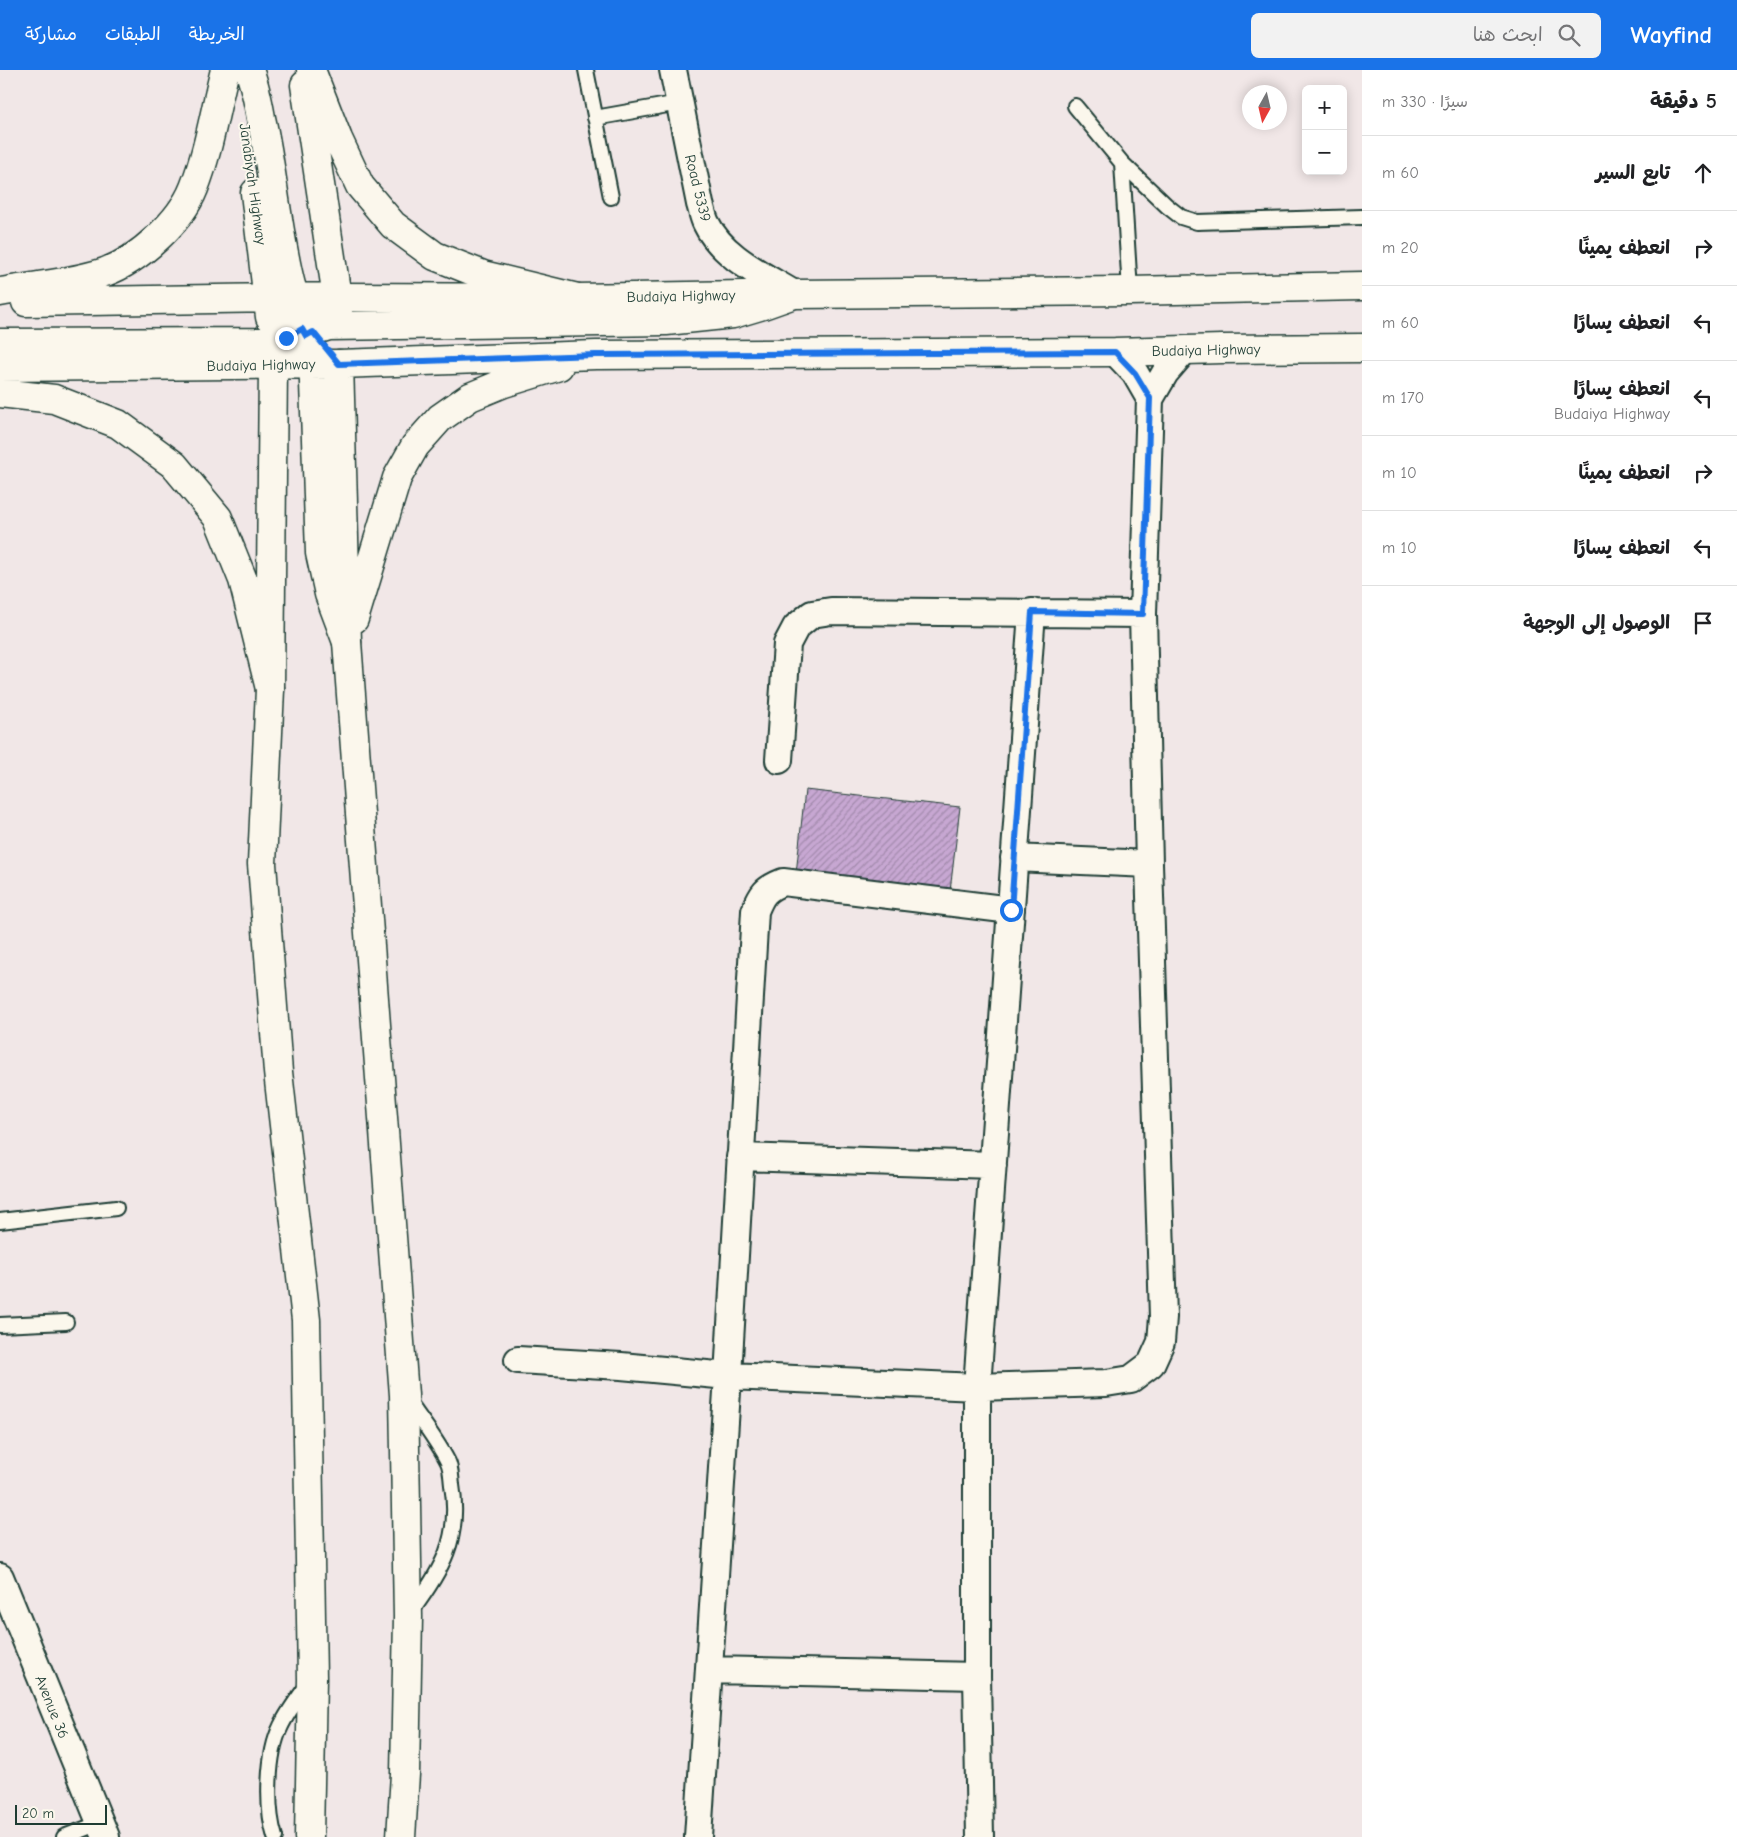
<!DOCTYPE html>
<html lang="ar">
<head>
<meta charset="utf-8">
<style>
  :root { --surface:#fff; --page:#f2f2f2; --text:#202124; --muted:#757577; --line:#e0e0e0; --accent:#1a73e8 }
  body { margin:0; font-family:"Comic Neue","Playpen Sans Arabic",sans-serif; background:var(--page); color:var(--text); direction:rtl }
  .controls { position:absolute; right:15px; top:15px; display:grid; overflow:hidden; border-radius:8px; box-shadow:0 2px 12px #0003 }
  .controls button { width:45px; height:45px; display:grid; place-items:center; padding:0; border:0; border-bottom:1px solid var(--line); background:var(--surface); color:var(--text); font:25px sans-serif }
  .compass { position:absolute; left:1242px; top:15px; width:45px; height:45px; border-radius:50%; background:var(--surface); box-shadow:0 2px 12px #0003; rotate:188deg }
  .scale { position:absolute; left:15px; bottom:12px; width:92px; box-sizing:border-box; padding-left:5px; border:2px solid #1f3d34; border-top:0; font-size:14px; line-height:18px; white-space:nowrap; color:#1f3d34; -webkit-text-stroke:4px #fbf7ec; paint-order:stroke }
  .stop { position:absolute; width:15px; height:15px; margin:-11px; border:4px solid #1a73e8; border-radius:50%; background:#fff }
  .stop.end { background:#1a73e8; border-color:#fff; box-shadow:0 1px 5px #0008 }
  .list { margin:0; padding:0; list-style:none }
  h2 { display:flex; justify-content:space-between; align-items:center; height:65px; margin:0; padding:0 20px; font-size:21px }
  h2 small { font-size:16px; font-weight:400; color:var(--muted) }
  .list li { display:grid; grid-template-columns:32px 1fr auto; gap:15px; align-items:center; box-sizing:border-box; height:75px; padding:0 20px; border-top:1px solid var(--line) }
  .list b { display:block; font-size:19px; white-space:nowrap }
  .list p { margin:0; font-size:16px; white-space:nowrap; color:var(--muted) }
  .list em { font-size:16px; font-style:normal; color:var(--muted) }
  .icon { flex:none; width:28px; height:28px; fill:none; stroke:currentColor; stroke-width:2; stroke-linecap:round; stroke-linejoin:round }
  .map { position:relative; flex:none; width:1362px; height:1767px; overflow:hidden; direction:ltr }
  header { display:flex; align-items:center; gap:30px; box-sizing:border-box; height:70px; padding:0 25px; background:var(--accent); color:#fff }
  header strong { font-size:24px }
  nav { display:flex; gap:28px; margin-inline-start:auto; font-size:18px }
  .search { width:350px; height:45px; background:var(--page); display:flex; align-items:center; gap:12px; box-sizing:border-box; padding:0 18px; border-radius:8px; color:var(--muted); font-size:19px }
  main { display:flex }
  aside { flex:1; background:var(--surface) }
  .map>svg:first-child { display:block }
  .building { fill:url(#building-hatch); stroke:#1f3d34 }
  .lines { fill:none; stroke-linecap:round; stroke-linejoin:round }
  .lane-casing { stroke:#1f3d34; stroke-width:18 }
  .street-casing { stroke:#1f3d34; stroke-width:30 }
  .secondary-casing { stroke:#1f3d34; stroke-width:31 }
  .primary-casing { stroke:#1f3d34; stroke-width:31 }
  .lane { stroke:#fbf7ec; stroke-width:14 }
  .street { stroke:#fbf7ec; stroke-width:26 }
  .secondary { stroke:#fbf7ec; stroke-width:28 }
  .primary { stroke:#fbf7ec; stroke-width:28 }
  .route { stroke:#1a73e8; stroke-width:6 }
  .labels { text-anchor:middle; stroke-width:4; stroke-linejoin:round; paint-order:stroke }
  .street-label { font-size:15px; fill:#1f3d34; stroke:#fbf7ec }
</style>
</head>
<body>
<header>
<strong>Wayfind</strong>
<div class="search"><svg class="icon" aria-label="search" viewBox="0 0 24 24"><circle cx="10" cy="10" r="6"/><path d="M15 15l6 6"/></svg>ابحث هنا</div>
<nav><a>الخريطة</a><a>الطبقات</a><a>مشاركة</a></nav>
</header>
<main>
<aside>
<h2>5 دقيقة<small>سيرًا · 330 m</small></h2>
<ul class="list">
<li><svg class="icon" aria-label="ahead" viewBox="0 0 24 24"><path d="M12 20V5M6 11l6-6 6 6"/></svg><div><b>تابع السير</b></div><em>60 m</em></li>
<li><svg class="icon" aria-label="right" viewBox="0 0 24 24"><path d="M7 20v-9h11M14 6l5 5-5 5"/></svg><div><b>انعطف يمينًا</b></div><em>20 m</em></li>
<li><svg class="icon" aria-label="left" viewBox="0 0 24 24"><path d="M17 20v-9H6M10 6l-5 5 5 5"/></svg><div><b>انعطف يسارًا</b></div><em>60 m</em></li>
<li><svg class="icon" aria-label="left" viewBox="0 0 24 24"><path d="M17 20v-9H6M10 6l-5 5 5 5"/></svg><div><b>انعطف يسارًا</b><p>Budaiya Highway</p></div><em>170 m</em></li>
<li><svg class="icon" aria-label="right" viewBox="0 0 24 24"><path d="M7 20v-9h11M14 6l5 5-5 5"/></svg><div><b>انعطف يمينًا</b></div><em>10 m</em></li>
<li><svg class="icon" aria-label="left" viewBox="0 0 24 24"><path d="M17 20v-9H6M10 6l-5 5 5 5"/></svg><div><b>انعطف يسارًا</b></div><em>10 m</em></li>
<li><svg class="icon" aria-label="arrive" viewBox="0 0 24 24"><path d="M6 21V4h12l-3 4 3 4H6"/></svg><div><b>الوصول إلى الوجهة</b></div></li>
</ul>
</aside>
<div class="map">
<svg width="1362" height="1767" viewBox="0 0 1362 1767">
  <defs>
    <pattern id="building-hatch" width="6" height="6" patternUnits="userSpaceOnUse" patternTransform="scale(1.25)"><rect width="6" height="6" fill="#c7a7d2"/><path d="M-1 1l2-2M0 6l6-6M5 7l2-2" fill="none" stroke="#a189ab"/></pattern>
  </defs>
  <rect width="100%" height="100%" fill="#f1e7e7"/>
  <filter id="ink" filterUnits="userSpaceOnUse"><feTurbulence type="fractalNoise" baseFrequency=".02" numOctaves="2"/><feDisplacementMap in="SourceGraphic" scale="10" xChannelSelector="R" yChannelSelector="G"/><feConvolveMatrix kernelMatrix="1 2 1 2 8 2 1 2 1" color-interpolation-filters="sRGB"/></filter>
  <g filter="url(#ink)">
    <path class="building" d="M805 720 960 737 950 821 796 804Z"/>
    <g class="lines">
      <g class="lane-casing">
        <path id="lane" d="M586 0 611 127
          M1075 36 1122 93 1130 221
          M595 48 679 33
          M1122 93 1167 136 1181 147 1197 152 1362 147
          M0 1151 116 1138
          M0 1255 66 1252
          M407 1330C421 1350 437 1370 448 1392 451 1398 451 1407 452 1415 461 1468 442 1500 411 1542
          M64 1767 100 1753
          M275 1767C266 1738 267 1684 281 1656 288 1641 299 1627 309 1613"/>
      </g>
      <g class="street-casing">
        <path id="street" d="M673 0 700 134C702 140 703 147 706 153 722 187 763 205 794 224
          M1115 282 1135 303 1150 329
          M779 690 787 574 796 557 812 544 831 541 1143 544
          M1014 788 1149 794
          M740 1087 993 1095
          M518 1290 621 1296 728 1306 977 1317 1106 1313 1131 1309 1151 1294 1161 1272 1163 1247 1149 794 1143 544 1150 329 1165 303 1184 281
          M0 1507 106 1767
          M709 1600 977 1606
          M698 1767 728 1306 755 841C762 824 765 819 783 812L1011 840
          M980 1767 977 1606V1317L1032 542"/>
      </g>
      <g class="secondary-casing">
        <path id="secondary" d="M337 227 578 228 794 224 1130 221 1362 216
          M273 296 270 619 262 794 278 1002 306 1250 312 1609 309 1767
          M354 549 397 408 415 376 440 348 470 327 504 313 559 296
          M401 1767 405 1704 408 1547 404 1325 347 572 339 294 596 285 1115 282 1222 279 1362 278"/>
      </g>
      <g class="primary-casing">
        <path id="primary" d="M249 0C255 15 258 31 261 48 271 92 275 138 284 183 288 204 292 225 302 245
          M311 0 338 69 360 116 393 155 435 186 483 205 578 228
          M305 15 337 227 338 245
          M255 123 270 247
          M0 222C35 216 71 213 105 202 139 190 181 151 194 118 209 80 215 39 225 0
          M269 228C290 242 306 259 313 284L320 483 329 524 347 572
          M26 232 337 227
          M0 273 272 272C299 263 319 249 337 227
          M273 296C286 276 306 262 329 256L666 251 733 244 763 235 794 224
          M0 297 339 294
          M0 323 54 329 118 354 174 395 218 448 243 510 270 619"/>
      </g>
      <use href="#lane" class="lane"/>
      <use href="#street" class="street"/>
      <use href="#secondary" class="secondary"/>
      <use href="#primary" class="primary"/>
    </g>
  </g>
  <g class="lines" filter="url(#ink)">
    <path class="route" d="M286 268 302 259 306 266 313 262 339 294 596 285 1115 282 1135 303 1150 328 1143 544 1032 542 1011 840"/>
  </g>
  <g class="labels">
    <g class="street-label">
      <text transform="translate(253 114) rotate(82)" y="5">Janabiyah Highway</text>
      <text transform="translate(698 118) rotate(76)" y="5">Road 5339</text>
      <text transform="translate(681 226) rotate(-1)" y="5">Budaiya Highway</text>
      <text transform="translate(1206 280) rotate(-1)" y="5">Budaiya Highway</text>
      <text transform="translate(261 295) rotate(-1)" y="5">Budaiya Highway</text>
      <text transform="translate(52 1637) rotate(68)" y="5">Avenue 36</text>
    </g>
  </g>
</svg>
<div class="controls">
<button>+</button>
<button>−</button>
</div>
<svg class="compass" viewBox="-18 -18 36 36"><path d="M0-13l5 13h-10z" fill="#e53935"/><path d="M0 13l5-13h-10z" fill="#757577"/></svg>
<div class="scale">20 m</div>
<div class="stop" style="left:1011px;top:840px"></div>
<div class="stop end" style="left:286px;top:268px"></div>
</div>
</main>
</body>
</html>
